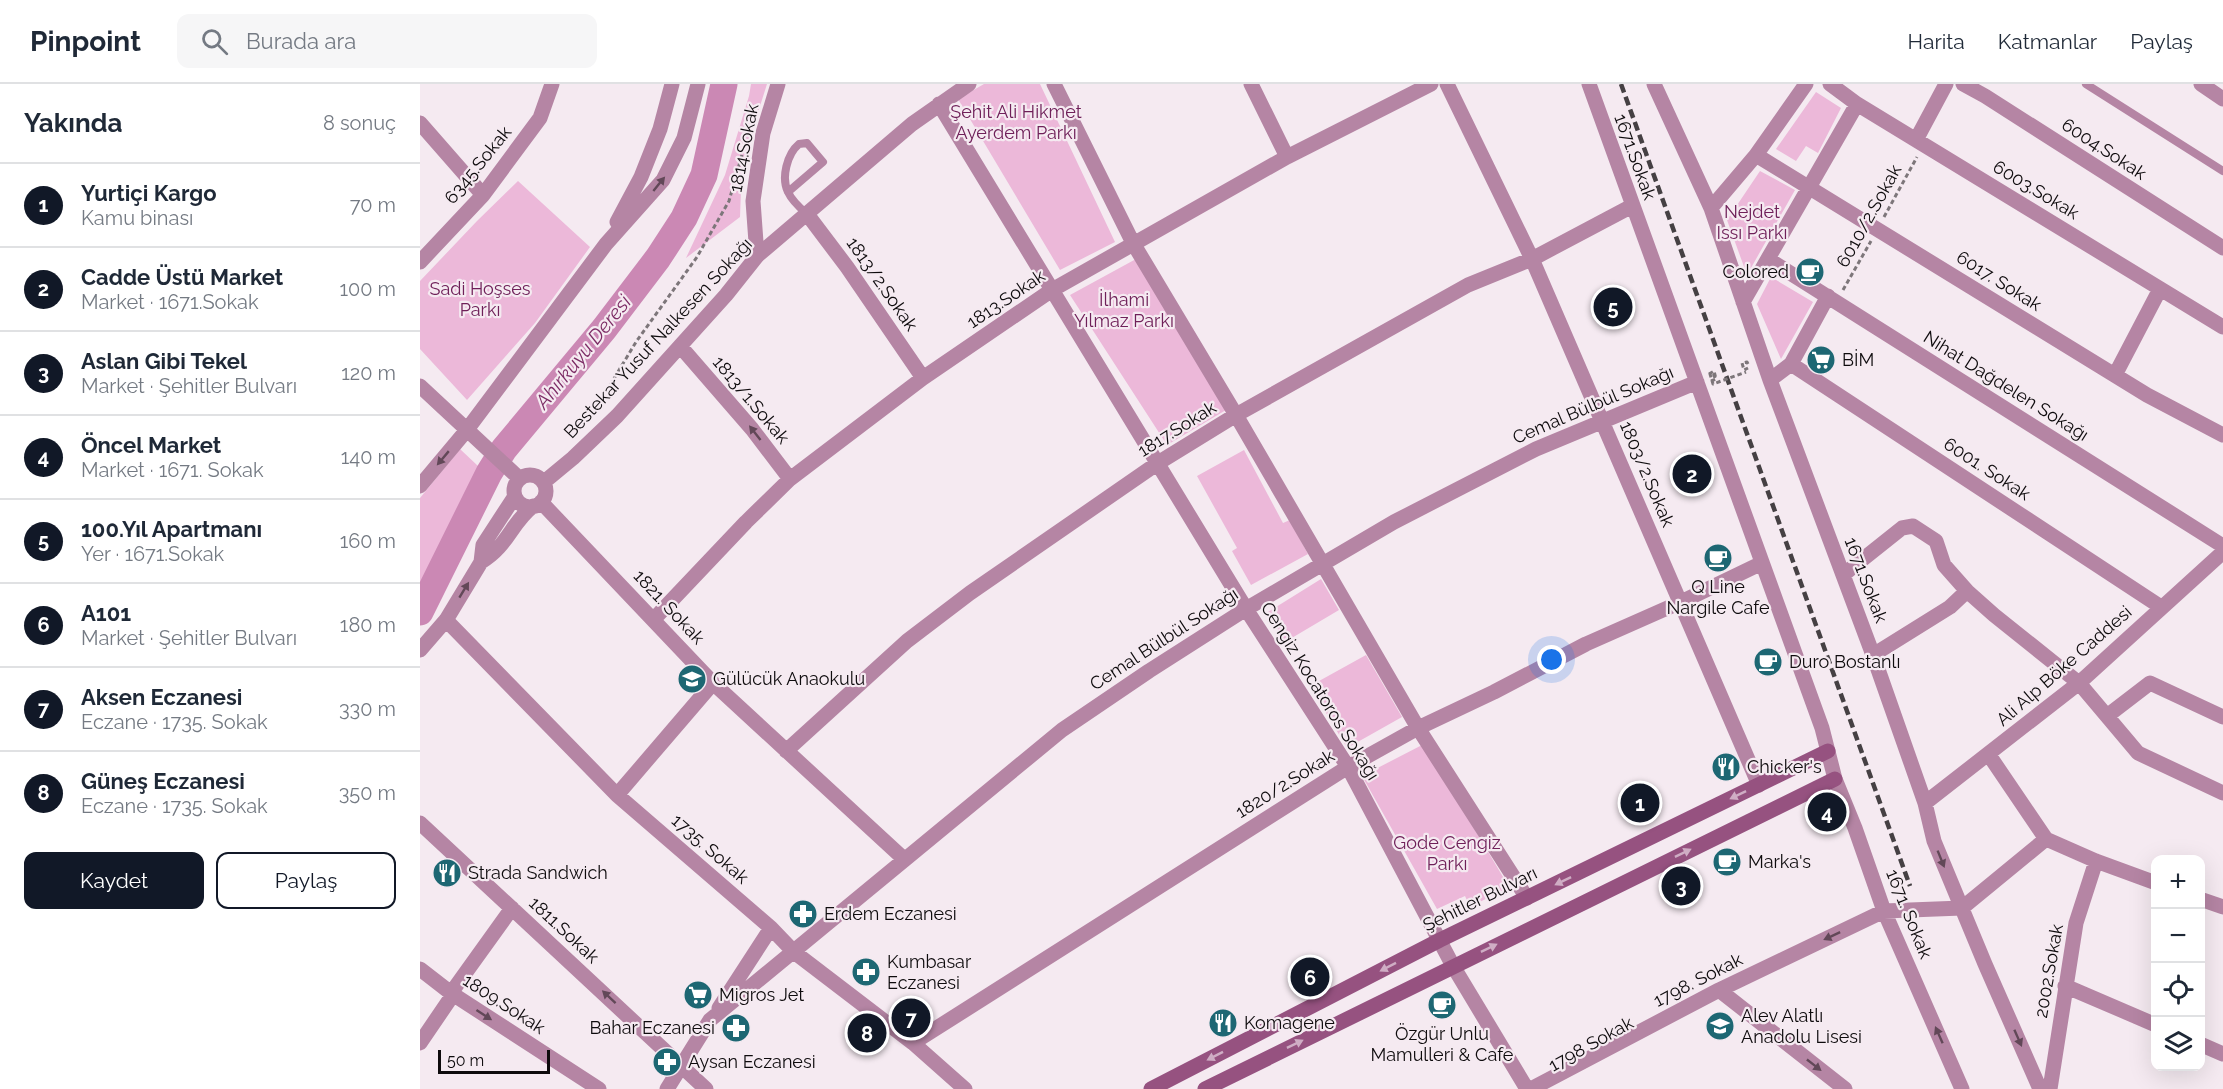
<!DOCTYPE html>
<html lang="tr">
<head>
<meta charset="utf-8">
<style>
  :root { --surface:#fff; --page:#f6f6f7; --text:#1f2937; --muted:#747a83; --line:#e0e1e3; --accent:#111827 }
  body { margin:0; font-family:Raleway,sans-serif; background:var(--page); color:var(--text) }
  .controls { position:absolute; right:18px; bottom:18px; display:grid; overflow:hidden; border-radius:12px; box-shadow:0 6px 24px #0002 }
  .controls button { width:54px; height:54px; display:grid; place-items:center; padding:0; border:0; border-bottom:2px solid var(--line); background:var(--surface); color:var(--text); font:30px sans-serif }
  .scale { position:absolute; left:18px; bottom:15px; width:112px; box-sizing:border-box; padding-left:6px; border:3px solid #0e0b0d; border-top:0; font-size:16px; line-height:21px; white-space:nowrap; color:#0e0b0d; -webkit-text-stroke:4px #f5eaf1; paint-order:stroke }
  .you { position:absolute; left:1132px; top:576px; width:21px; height:21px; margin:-15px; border:4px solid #fff; border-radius:50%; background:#1a73e8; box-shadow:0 0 0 9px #1a73e833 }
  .badge { display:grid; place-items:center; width:39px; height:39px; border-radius:50%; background:var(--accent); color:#fff; font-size:20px; font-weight:700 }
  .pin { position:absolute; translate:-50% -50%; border:3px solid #fff; box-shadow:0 2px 6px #0006 }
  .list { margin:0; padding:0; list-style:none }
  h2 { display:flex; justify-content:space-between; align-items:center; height:78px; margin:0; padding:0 24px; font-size:26px }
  h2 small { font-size:20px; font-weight:400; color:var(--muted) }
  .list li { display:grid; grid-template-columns:39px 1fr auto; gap:18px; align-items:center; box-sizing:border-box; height:84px; padding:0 24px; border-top:2px solid var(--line) }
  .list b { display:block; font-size:22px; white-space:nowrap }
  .list p { margin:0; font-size:20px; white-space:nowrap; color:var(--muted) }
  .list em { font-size:20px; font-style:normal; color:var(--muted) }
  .actions { display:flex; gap:12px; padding:18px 24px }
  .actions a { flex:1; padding:14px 0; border:2px solid var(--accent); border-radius:12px; text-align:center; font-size:21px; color:var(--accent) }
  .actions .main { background:var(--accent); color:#fff }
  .icon { flex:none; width:33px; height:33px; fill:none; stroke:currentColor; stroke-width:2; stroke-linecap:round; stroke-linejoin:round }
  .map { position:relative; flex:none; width:1803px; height:1005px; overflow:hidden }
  header { display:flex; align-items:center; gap:36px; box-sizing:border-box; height:84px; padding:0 30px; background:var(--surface); border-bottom:2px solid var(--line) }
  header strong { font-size:28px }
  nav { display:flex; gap:33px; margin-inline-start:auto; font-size:21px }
  .search { width:420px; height:54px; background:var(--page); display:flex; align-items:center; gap:15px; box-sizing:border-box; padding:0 21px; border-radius:12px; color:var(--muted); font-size:22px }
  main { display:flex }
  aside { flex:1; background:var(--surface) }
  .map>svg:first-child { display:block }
  .green { fill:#ecb8d9 }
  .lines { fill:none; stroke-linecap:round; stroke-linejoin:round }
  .river { stroke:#cb88b4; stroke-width:27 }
  .path { stroke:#7d767a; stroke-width:3; stroke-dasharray:4.5 3; stroke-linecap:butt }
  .lane { stroke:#b585a4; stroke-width:8 }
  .street { stroke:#b585a4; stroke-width:15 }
  .secondary { stroke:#965280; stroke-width:15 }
  .rail { stroke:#454043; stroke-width:4.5; stroke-dasharray:9 4.5; stroke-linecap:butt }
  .path-bridge { stroke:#7d767a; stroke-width:3; stroke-dasharray:4.5 3; stroke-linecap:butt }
  .oneway { fill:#624858 }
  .oneway2 { fill:#cfadc4 }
  .labels { text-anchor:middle; stroke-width:4.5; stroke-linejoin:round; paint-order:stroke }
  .park-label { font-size:18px; fill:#6f2059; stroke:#f5eaf1 }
  .street-label { font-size:18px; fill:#0e0b0d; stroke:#f5eaf1 }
  .poi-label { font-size:18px; fill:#0e0b0d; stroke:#f5eaf1; text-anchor:start }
  .water-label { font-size:20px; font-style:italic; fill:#7c2c65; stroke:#f5eaf1 }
</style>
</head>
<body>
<header>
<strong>Pinpoint</strong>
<div class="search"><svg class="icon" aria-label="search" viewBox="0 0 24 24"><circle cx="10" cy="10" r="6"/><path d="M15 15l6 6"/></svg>Burada ara</div>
<nav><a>Harita</a><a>Katmanlar</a><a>Paylaş</a></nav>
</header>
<main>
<aside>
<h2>Yakında<small>8 sonuç</small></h2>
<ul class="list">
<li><span class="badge">1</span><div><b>Yurtiçi Kargo</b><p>Kamu binası</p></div><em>70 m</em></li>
<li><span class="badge">2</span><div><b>Cadde Üstü Market</b><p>Market · 1671.Sokak</p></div><em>100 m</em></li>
<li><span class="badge">3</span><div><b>Aslan Gibi Tekel</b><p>Market · Şehitler Bulvarı</p></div><em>120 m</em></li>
<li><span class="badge">4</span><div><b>Öncel Market</b><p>Market · 1671. Sokak</p></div><em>140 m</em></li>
<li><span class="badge">5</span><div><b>100.Yıl Apartmanı</b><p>Yer · 1671.Sokak</p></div><em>160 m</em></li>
<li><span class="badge">6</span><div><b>A101</b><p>Market · Şehitler Bulvarı</p></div><em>180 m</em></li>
<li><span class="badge">7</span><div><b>Aksen Eczanesi</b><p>Eczane · 1735. Sokak</p></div><em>330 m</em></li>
<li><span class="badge">8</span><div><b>Güneş Eczanesi</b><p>Eczane · 1735. Sokak</p></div><em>350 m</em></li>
</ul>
<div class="actions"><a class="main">Kaydet</a><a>Paylaş</a></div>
</aside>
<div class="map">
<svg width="1803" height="1005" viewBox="0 0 1803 1005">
  <rect width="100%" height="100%" fill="#f5eaf1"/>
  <path class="green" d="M331 0H347L322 79 320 133 266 174 305 91 329 12Z
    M564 0H620L695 158 640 186 538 15Z
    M1396 8 1421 24 1398 69 1386 62 1376 77 1356 65Z
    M1340 87 1375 106 1327 191 1307 136Z
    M98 97 170 163 115 239 47 316 0 265V197L57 137Z
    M716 175 806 326 747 361 650 211Z
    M1351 193 1393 218 1361 275 1337 220Z
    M40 365 58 382 0 512V414Z
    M824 366 863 439 870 436 888 470 831 501 812 467 817 464 777 392Z
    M901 495 919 526 865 558 848 528Z
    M946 571 982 633 927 664 890 602Z
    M1004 660 1089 803 1050 823 1045 812 1017 825 942 692Z"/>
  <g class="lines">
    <path class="river" d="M0 528 69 389 84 365 184 245 238 174 264 134 284 91 304 0"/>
    <path class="path" d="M1464 133 1497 73
      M1423 206 1451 157
      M1328 280 1327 278 1322 279 1324 286 1328 284
      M1289 290 1294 287 1296 295 1291 297
      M157 349 159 338 181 316 216 258 277 173 309 117 325 60"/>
    <path class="lane" d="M1666 0 1803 87
      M368 108 403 78 387 59 379 60C367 70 361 94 368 108 372 117 380 124 387 130"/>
    <path class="street" d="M634 0 713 159 816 331 998 644 1107 814
      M831 0 867 73
      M1027 0 1112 175 1339 701
      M1169 0 1402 644 1415 695 1435 744 1464 827 1542 1005
      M1234 0 1291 124 1350 296 1453 571 1505 719 1514 757 1565 880 1620 1005
      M1410 0 1437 20 1803 243
      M1543 0 1565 12 1803 164
      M1781 0 1803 15
      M519 20 826 525 928 683 1033 882 1107 1005
      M0 39 63 111
      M1496 56 1526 0
      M1336 71 1727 311 1803 351
      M1291 124 1336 71 1386 0
      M387 130 427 183 503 294
      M197 138 221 93 240 45 252 0
      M337 172 333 117 343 49 358 0
      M1348 175 1803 462
      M0 178 63 111 120 34 132 0
      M1323 218 1437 20
      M260 262 332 345 370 395
      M1371 280 1741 523
      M1695 291 1740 205
      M1350 296 1371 280 1408 212
      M0 302 100 395
      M94 407a16 16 0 1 1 32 0a16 16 0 1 1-32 0Z
      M124 398 153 374 197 332 306 211 337 172 492 40 549 0
      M0 402 46 347 186 160 243 96 264 54 278 0
      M121 418 293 599 484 775
      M61 478C88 462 91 439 113 422
      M1423 491 1482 444 1493 442 1516 457 1524 481 1547 507
      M234 535 326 438 370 395 503 294 632 206 867 73 1011 0
      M26 536 197 711 351 844 374 868 493 959 545 1005
      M0 566 26 536 61 478 63 461 95 412
      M1453 571 1530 523 1547 507 1574 531 1659 599 1718 669 1803 709
      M1687 632 1730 599 1803 633
      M366 667 487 557 550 509 738 379 816 331 1048 201 1112 175 1212 122
      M1569 671 1626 755 1676 777 1736 799
      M197 711 293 599
      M1505 719 1659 599 1803 468
      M0 739 286 1005
      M1780 815 1803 823
      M0 885 31 909 179 1005
      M1645 902 1736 941
      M1299 906 1425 1005
      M299 924 351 844
      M0 959 30 915 31 909 92 824
      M493 959 928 683 998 644 1074 608 1166 560 1261 518 1342 479
      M1780 960 1803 970
      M247 1005 290 936 642 646 729 587 826 525 974 438 1116 365 1277 298
      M1111 1005 1299 906 1464 827 1542 824 1626 755
      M1630 1005 1656 839 1676 777"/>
    <path class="secondary" d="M731 1005 1020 856 1408 667
      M785 1005 1415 695"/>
    <path class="rail" d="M1201 0 1490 802"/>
    <path class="path-bridge" d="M1295 294 1293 289 1290 290 1293 300 1326 288"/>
  </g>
  <defs><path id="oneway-solid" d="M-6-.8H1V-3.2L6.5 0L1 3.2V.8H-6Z" transform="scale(1.5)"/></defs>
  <g class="oneway">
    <use href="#oneway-solid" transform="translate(239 100) rotate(-51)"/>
    <use href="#oneway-solid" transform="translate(335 349) rotate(-128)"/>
    <use href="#oneway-solid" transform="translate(23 374) rotate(130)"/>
    <use href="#oneway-solid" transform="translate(44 506) rotate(-59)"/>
    <use href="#oneway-solid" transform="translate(1521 775) rotate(68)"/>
    <use href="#oneway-solid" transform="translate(1412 852) rotate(155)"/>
    <use href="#oneway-solid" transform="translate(189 913) rotate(-137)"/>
    <use href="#oneway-solid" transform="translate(64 931) rotate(33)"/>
    <use href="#oneway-solid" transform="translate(1519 951) rotate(-114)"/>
    <use href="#oneway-solid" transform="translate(1598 954) rotate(66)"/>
    <use href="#oneway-solid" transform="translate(1394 981) rotate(38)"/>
  </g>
  <g class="oneway2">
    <use href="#oneway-solid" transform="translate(1318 711) rotate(154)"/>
    <use href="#oneway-solid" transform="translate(1263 769) rotate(-26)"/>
    <use href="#oneway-solid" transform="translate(1143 797) rotate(154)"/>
    <use href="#oneway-solid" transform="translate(1069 864) rotate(-26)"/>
    <use href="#oneway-solid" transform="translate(968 883) rotate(153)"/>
    <use href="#oneway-solid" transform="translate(875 960) rotate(-26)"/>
    <use href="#oneway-solid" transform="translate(795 972) rotate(153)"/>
  </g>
  <defs>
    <g id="cafe-disc" transform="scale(1.5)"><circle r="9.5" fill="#1d6773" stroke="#f5eaf1"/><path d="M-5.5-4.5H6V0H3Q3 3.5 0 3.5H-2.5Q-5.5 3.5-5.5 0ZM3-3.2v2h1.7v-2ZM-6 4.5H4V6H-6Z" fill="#fff"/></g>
    <g id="supermarket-disc" transform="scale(1.5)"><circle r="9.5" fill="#1d6773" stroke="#f5eaf1"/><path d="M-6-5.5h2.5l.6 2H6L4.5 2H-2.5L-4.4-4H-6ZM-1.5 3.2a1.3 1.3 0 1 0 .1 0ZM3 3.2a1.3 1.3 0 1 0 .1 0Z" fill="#fff"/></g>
    <g id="school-disc" transform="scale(1.5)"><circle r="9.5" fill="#1d6773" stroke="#f5eaf1"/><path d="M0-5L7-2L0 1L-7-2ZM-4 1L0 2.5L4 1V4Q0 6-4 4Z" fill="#fff"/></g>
    <g id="restaurant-disc" transform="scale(1.5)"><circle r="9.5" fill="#1d6773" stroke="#f5eaf1"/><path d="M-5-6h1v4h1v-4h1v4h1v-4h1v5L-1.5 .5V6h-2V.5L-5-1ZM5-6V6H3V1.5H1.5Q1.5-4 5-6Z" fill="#fff"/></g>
    <g id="pharmacy-disc" transform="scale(1.5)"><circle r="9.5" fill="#1d6773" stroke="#f5eaf1"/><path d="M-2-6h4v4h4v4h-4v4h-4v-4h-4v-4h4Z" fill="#fff"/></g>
  </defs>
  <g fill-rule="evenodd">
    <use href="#cafe-disc" x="1390" y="188"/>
    <use href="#supermarket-disc" x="1401" y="276"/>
    <use href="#cafe-disc" x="1298" y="474"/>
    <use href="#cafe-disc" x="1348" y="578"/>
    <use href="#school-disc" x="272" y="595"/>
    <use href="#restaurant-disc" x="1306" y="683"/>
    <use href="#cafe-disc" x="1307" y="778"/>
    <use href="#restaurant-disc" x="27" y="789"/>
    <use href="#pharmacy-disc" x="383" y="830"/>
    <use href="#pharmacy-disc" x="446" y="888"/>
    <use href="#supermarket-disc" x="278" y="911"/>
    <use href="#cafe-disc" x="1022" y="921"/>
    <use href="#restaurant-disc" x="803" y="939"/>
    <use href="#school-disc" x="1300" y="942"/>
    <use href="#pharmacy-disc" x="316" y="944"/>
    <use href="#pharmacy-disc" x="247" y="978"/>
  </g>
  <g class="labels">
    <g class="park-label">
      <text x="596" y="34">Şehit Ali Hikmet<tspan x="596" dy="21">Ayerdem Parkı</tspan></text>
      <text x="1332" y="134">Nejdet<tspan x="1332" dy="21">Issı Parkı</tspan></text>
      <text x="60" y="211">Sadi Hoşses<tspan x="60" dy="21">Parkı</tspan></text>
      <text x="704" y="222">İlhami<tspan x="704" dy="21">Yılmaz Parkı</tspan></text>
      <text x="1027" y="765">Gode Cengiz<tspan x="1027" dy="21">Parkı</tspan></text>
    </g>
    <g class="street-label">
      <text transform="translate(324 64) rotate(-79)" y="6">1814.Sokak</text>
      <text transform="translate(1684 65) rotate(33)" y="6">6004.Sokak</text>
      <text transform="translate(1215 73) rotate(70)" y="6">1671.Sokak</text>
      <text transform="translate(58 81) rotate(-51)" y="6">6345.Sokak</text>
      <text transform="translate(1616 106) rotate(31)" y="6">6003.Sokak</text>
      <text transform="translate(1449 132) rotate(-61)" y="6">6010/2.Sokak</text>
      <text transform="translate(1579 197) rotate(32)" y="6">6017. Sokak</text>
      <text transform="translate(462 200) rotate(55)" y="6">1813/2.Sokak</text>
      <text transform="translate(586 215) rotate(-34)" y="6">1813.Sokak</text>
      <text transform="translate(238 254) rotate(-47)" y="6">Bestekar Yusuf Nalkesen Sokağı</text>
      <text transform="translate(1586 302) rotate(32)" y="6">Nihat Dağdelen Sokağı</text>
      <text transform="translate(331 316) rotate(50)" y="6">1813/1.Sokak</text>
      <text transform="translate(1173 321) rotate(-23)" y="6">Cemal Bülbül Sokağı</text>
      <text transform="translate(757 345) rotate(-32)" y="6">1817.Sokak</text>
      <text transform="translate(1567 385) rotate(33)" y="6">6001. Sokak</text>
      <text transform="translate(1227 390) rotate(67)" y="6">1803/2.Sokak</text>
      <text transform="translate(1446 496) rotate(69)" y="6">1671.Sokak</text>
      <text transform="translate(249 523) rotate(47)" y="6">1821. Sokak</text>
      <text transform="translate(744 555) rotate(-33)" y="6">Cemal Bülbül Sokağı</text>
      <text transform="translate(1644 582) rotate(-41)" y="6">Ali Alp Böke Caddesi</text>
      <text transform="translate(900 607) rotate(58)" y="6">Cengiz Kocatoros Sokağı</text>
      <text transform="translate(865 700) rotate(-32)" y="6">1820/2.Sokak</text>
      <text transform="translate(290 765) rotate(41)" y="6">1735. Sokak</text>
      <text transform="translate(1060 815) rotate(-26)" y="6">Şehitler Bulvarı</text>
      <text transform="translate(1489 830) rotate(68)" y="6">1671. Sokak</text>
      <text transform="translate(144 846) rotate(43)" y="6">1811.Sokak</text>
      <text transform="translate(1629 887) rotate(-80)" y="6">2002.Sokak</text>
      <text transform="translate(1278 896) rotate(-27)" y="6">1798. Sokak</text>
      <text transform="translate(84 920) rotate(33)" y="6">1809.Sokak</text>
      <text transform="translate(1171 960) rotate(-29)" y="6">1798 Sokak</text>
    </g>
    <g class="poi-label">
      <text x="1369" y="194" text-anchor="end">Colored</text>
      <text x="1422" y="282">BİM</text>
      <text x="1298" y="509" text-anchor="middle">Q Line<tspan x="1298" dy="21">Nargile Cafe</tspan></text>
      <text x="1369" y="584">Duro Bostanlı</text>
      <text x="293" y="601">Gülücük Anaokulu</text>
      <text x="1327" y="689">Chicker's</text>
      <text x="1328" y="784">Marka's</text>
      <text x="48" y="795">Strada Sandwich</text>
      <text x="404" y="836">Erdem Eczanesi</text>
      <text x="467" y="884">Kumbasar<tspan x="467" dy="21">Eczanesi</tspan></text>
      <text x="299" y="917">Migros Jet</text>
      <text x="1321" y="938">Alev Alatlı<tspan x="1321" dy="21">Anadolu Lisesi</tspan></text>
      <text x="824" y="945">Komagene</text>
      <text x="295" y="950" text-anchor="end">Bahar Eczanesi</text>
      <text x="1022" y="956" text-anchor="middle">Özgür Unlu<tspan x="1022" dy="21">Mamulleri &amp; Cafe</tspan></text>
      <text x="268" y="984">Aysan Eczanesi</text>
    </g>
    <g class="water-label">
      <text transform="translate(163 268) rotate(-51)" y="7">Ahırkuyu Deresi</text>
    </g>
  </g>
</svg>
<div class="controls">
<button>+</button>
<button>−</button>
<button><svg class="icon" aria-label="locate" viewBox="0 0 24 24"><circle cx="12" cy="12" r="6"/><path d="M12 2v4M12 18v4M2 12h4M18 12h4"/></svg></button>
<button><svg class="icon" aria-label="layers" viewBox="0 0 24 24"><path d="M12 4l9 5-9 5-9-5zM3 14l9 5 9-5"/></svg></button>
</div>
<div class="scale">50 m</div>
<div class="you"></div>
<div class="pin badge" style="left:1220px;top:719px">1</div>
<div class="pin badge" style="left:1272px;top:390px">2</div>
<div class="pin badge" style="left:1261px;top:802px">3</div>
<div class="pin badge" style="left:1407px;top:728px">4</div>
<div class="pin badge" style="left:1193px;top:223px">5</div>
<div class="pin badge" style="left:890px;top:893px">6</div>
<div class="pin badge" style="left:491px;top:934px">7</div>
<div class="pin badge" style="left:447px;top:949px">8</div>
</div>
</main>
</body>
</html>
